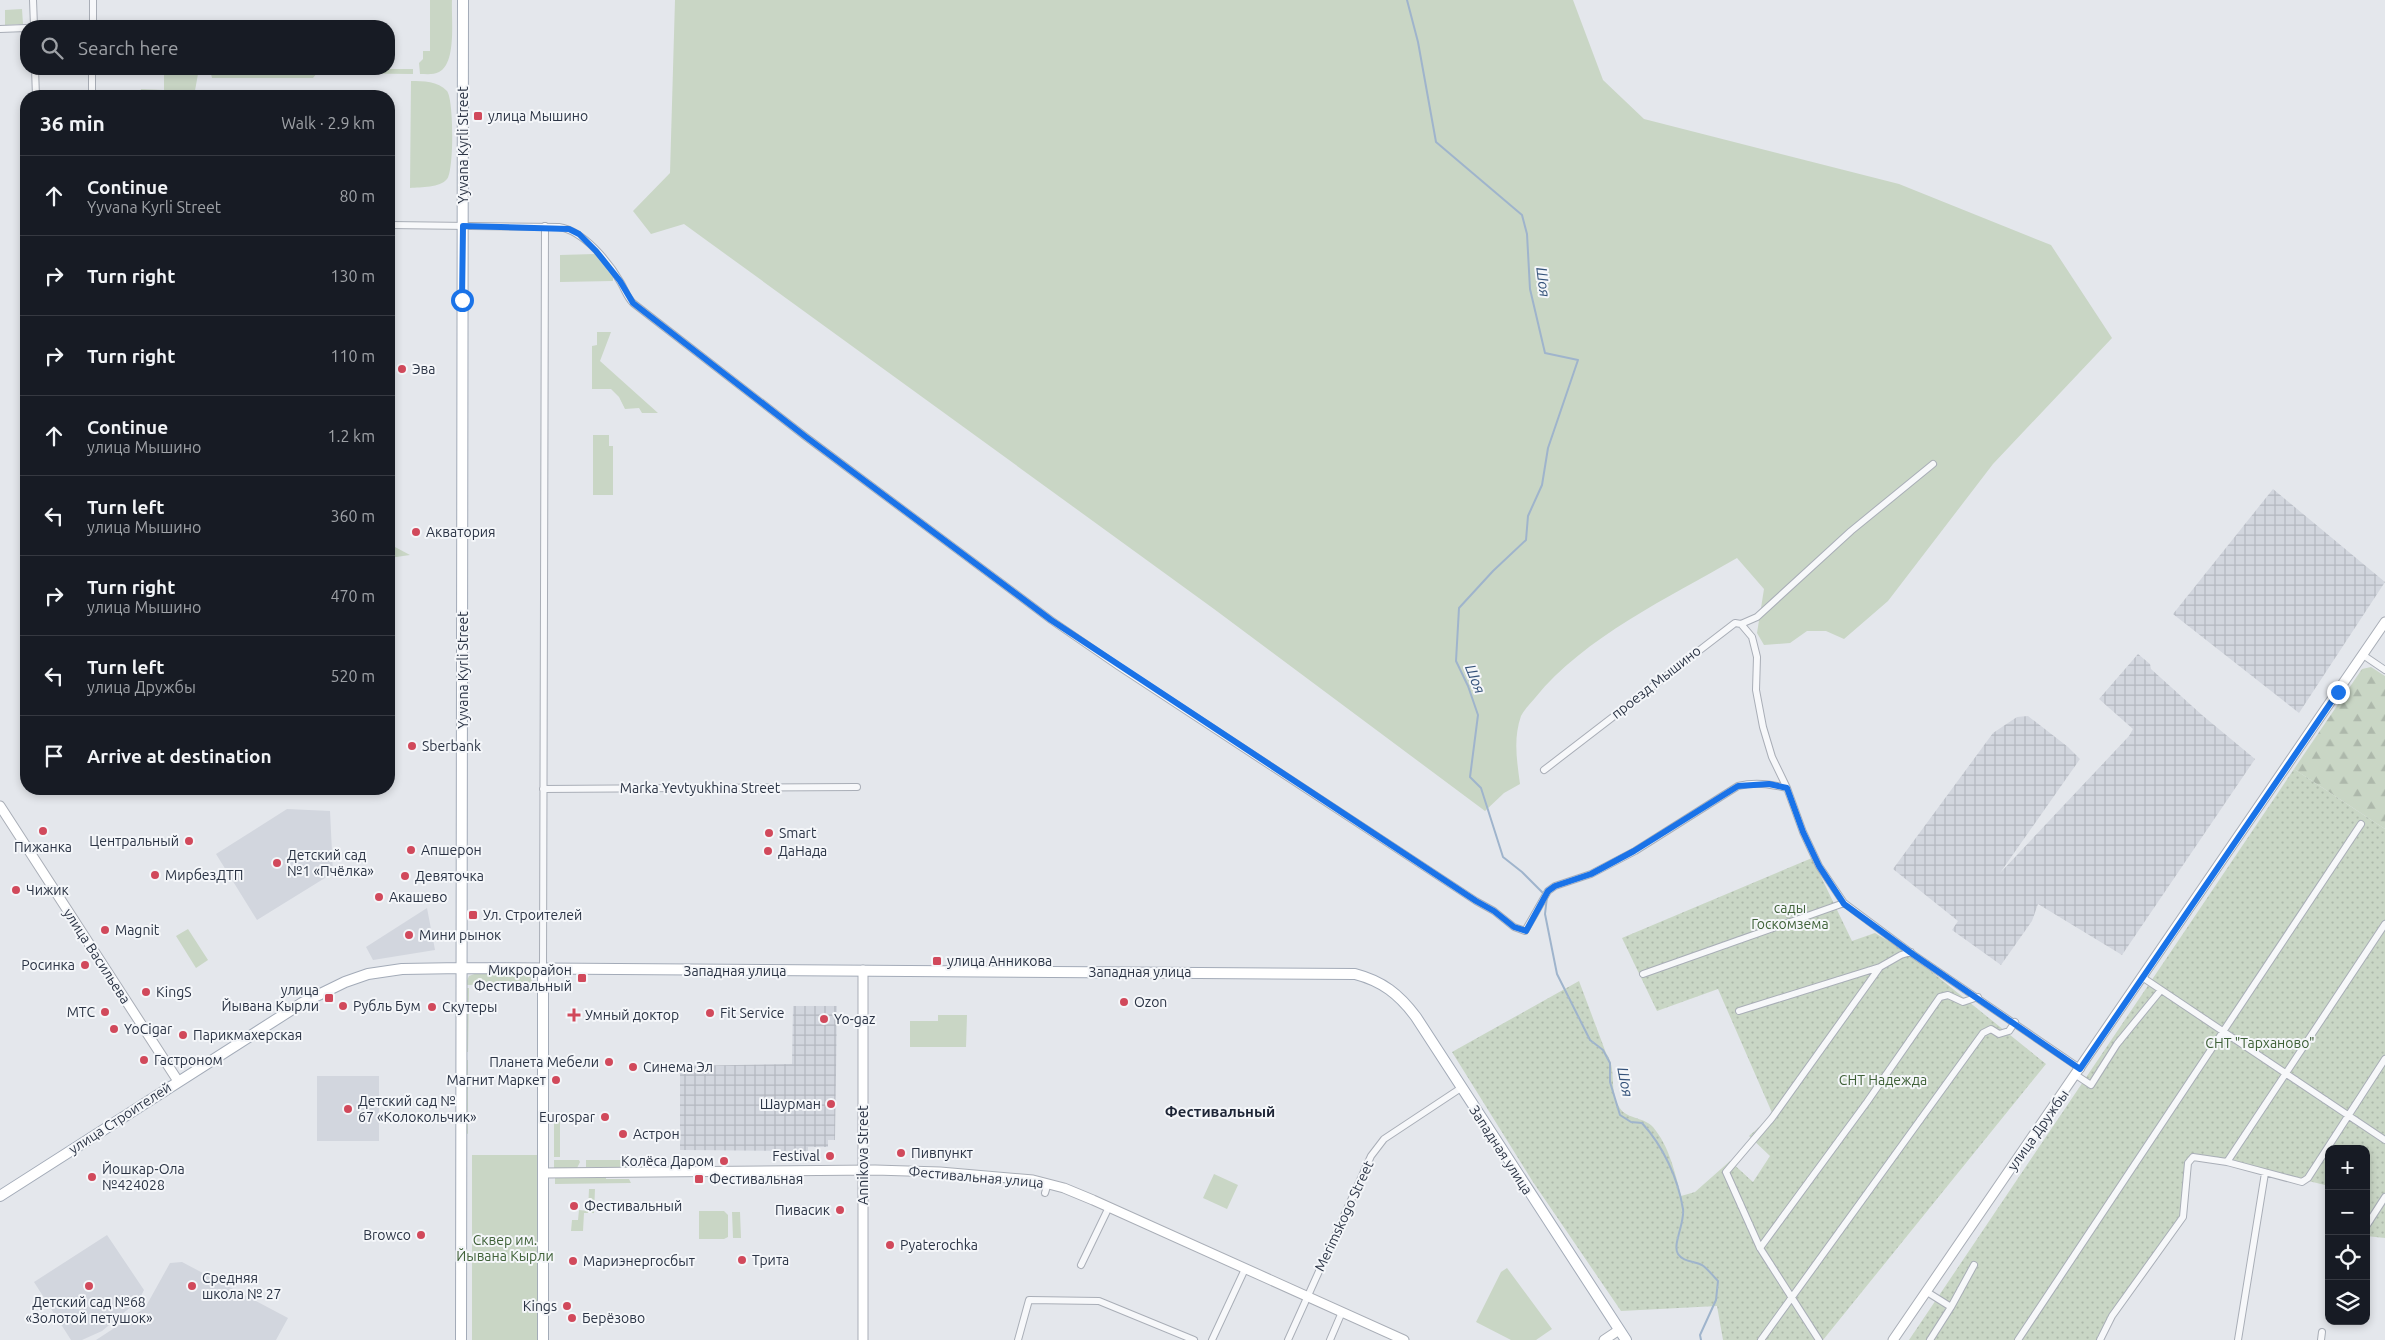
<!DOCTYPE html>
<html lang="en">
<head>
<meta charset="utf-8">
<style>
  :root { --surface:#171b24; --page:#20242c; --text:#f1f3f6; --muted:#9ea1a6; --line:#363941 }
  body { margin:0; font-family:Ubuntu,sans-serif; background:var(--page); color:var(--text) }
  .controls { position:absolute; right:15px; bottom:15px; display:grid; overflow:hidden; border-radius:10px; box-shadow:0 2px 8px #0003 }
  .controls button { width:45px; height:45px; display:grid; place-items:center; padding:0; border:0; border-bottom:1px solid var(--line); background:var(--surface); color:var(--text); font:25px sans-serif }
  .stop { position:absolute; width:15px; height:15px; margin:-11px; border:4px solid #1a73e8; border-radius:50%; background:#fff }
  .stop.end { background:#1a73e8; border-color:#fff; box-shadow:0 1px 5px #0008 }
  .list { margin:0; padding:0; list-style:none }
  h2 { display:flex; justify-content:space-between; align-items:center; height:65px; margin:0; padding:0 20px; font-size:21px }
  h2 small { font-size:16px; font-weight:400; color:var(--muted) }
  .list li { display:grid; grid-template-columns:32px 1fr auto; gap:15px; align-items:center; box-sizing:border-box; height:80px; padding:0 20px; border-top:1px solid var(--line) }
  .list b { display:block; font-size:19px; white-space:nowrap }
  .list p { margin:0; font-size:16px; white-space:nowrap; color:var(--muted) }
  .list em { font-size:16px; font-style:normal; color:var(--muted) }
  .icon { flex:none; width:28px; height:28px; fill:none; stroke:currentColor; stroke-width:2; stroke-linecap:round; stroke-linejoin:round }
  .map { position:relative; flex:none; width:2385px; height:1340px; overflow:hidden }
  .search { position:absolute; background:var(--surface); box-shadow:0 2px 8px #0003; left:20px; top:20px; width:375px; height:55px; display:flex; align-items:center; gap:12px; box-sizing:border-box; padding:0 18px; border-radius:20px; color:var(--muted); font-size:19px }
  .panel { position:absolute; background:var(--surface); box-shadow:0 2px 8px #0003; left:20px; top:90px; width:375px; height:705px; border-radius:20px }
  .map>svg:first-child { display:block }
  .built { fill:#d2d6de }
  .industrial { fill:url(#industrial-grid) }
  .green { fill:#c9d6c5 }
  .forest { fill:url(#forest-firs) }
  .garden { fill:url(#garden-dots) }
  .lines { fill:none; stroke-linecap:round; stroke-linejoin:round }
  .stream { stroke:#9fb4cc; stroke-width:2 }
  .street-casing { stroke:#a9aeb7; stroke-width:8 }
  .secondary-casing { stroke:#a9aeb7; stroke-width:11 }
  .primary-casing { stroke:#a3abb8; stroke-width:12 }
  .street { stroke:#f7f8fa; stroke-width:6 }
  .secondary { stroke:#fff; stroke-width:9 }
  .primary { stroke:#fff; stroke-width:10 }
  .route { stroke:#1a73e8; stroke-width:6 }
  .poi-dot { fill:#d1495b; stroke:#f4f6f9; stroke-width:2 }
  .labels { text-anchor:middle; stroke-width:4; stroke-linejoin:round; paint-order:stroke }
  .poi-label { font-size:14px; fill:#2b3445; stroke:#f4f6f9; text-anchor:start }
  .street-label { font-size:14px; fill:#2b3445; stroke:#f4f6f9 }
  .park-label { font-size:14px; fill:#3f6138; stroke:#f4f6f9 }
  .water-label { font-size:15px; font-style:italic; fill:#34527a; stroke:#f4f6f9 }
  .neighbourhood-label { font-size:15px; font-weight:bold; fill:#1d2536; stroke:#f4f6f9 }
</style>
</head>
<body>
<div class="map">
<svg width="2385" height="1340" viewBox="0 0 2385 1340">
  <defs>
    <pattern id="industrial-grid" width="8" height="8" patternUnits="userSpaceOnUse" patternTransform="scale(1.25)"><rect width="8" height="8" fill="#d2d6de"/><path d="M0 4h8M4 0v8" fill="none" stroke="#b4b8c0"/></pattern>
    <pattern id="forest-firs" width="22" height="20" patternUnits="userSpaceOnUse" patternTransform="scale(1.25)"><rect width="22" height="20" fill="#c9d6c5"/><path d="M5 1l3.5 6h-7zM16 11l3.5 6h-7z" fill="#adb8ab"/></pattern>
    <pattern id="garden-dots" width="8" height="8" patternUnits="userSpaceOnUse" patternTransform="scale(1.25)"><rect width="8" height="8" fill="#c9d6c5"/><path d="M2 2h.1M6 6h.1" fill="none" stroke="#adb8ab" stroke-width="1.8" stroke-linecap="round"/></pattern>
  </defs>
  <rect width="100%" height="100%" fill="#e4e7ec"/>
  <path class="built" d="M287 809 330 811 333 873 257 920 216 854Z
    M427 908 435 950 373 960 366 947Z
    M317 1076H379V1141H317Z
    M107 1235 144 1290 139 1300 102 1331 82 1340H71L34 1282Z
    M182 1262 288 1318 276 1340H96L145 1308 170 1263Z"/>
  <path class="industrial" d="M2273 489 2385 582 2299 713 2173 614Z
    M2138 654 2150 664 2151 669 2202 715 2255 759 2122 955 2038 904 2032 921 2001 965 1952 930 1958 921 1893 869 1993 733 2017 717 2028 716 2068 747 2080 759 2000 873 2129 736 2133 729 2099 699Z
    M793 1006H837L835 1140H828V1147H808V1151L680 1150V1066L792 1064Z"/>
  <path class="green" d="M430 0H452C451 18 457 63 439 72 434 75 426 74 420 74L419 63 423 59V51H430Z
    M675 0H1573L1603 80 1644 119 1899 184 2051 245 2112 338 1993 464 1888 601 1844 639 1826 631H1807L1790 643 1764 645 1757 633 1764 589 1737 558C1670 597 1584 637 1535 698 1530 704 1524 710 1521 716 1513 739 1517 761 1520 784L1504 793 1485 811 1214 609 684 224 651 234 633 211 670 173Z
    M22 9 23 24 5 25V10Z
    M164 69H413V74L317 73 313 78H212L211 74H198L194 96H164Z
    M411 81C423 81 438 81 447 91 454 100 454 171 447 179 440 188 421 187 410 188Z
    M141 89 163 90V96H140Z
    M595 254 613 277V281L560 282V255Z
    M597 332H611L600 361 658 413H642L639 408 625 409 619 397 611 389H592V346L597 345Z
    M593 435H609V446H613V495H593Z
    M389 509H395V547L410 555 389 558Z
    M188 929 208 960 196 968 176 936Z
    M477 973H525L530 976 533 984 465 985 469 976Z
    M465 988H469L468 1052H464Z
    M938 1015H967L966 1047H910V1021H938Z
    M464 1060H468V1134L464 1132Z
    M554 1118H560V1157H554Z
    M472 1155H538V1340H472Z
    M554 1160H579L580 1162 577 1168H554Z
    M586 1160H649V1167H586Z
    M1214 1174 1238 1185 1227 1209 1203 1198Z
    M606 1175V1179H629L631 1183 555 1184V1176Z
    M589 1189H595L594 1213H584L583 1231H571L572 1220H578L579 1210 588 1211Z
    M699 1211H724L728 1215V1237L724 1239H699Z
    M732 1212H740L741 1238H733Z
    M1507 1268 1552 1329 1536 1340H1511L1476 1322 1501 1272Z"/>
  <path class="forest" d="M2371 667 2385 676V829L2294 769 2362 669Z"/>
  <path class="garden" d="M2294 769 2385 829V1238L2366 1236V1149H2329V1186L2193 1153 2187 1164 2182 1217 2098 1335 2097 1340H1909Z
    M1812 858 1852 941 1875 933 1907 952 2046 1064 1823 1340H1723L1717 1306 1621 1311 1533 1182 1452 1052 1579 981 1606 1053C1617 1068 1609 1088 1618 1105 1625 1120 1643 1116 1653 1127 1669 1146 1675 1172 1681 1196L1695 1192 1730 1161 1753 1182 1770 1156 1749 1136 1773 1115 1718 989 1657 1011 1622 938Z"/>
  <g class="lines">
    <path class="stream" d="M1407 0 1418 42 1436 142 1522 215 1527 234 1530 289 1545 353 1578 360 1548 448 1542 485 1528 516 1526 540 1493 571 1459 608 1456 661 1468 686 1478 715 1470 777 1481 788 1503 857 1522 872 1544 894
      M1547 897 1545 914 1557 974 1590 1040 1603 1050 1610 1063V1082L1620 1115 1631 1122 1642 1123C1663 1146 1678 1178 1683 1209 1685 1223 1672 1245 1678 1254 1683 1262 1694 1261 1702 1265 1708 1269 1713 1276 1718 1281L1716 1300 1700 1335 1701 1340"/>
    <g class="street-casing">
      <path id="street" d="M33 0 34 26
        M93 26V0
        M0 29 26 28
        M35 69 36 96
        M92 96V69
        M389 225 559 227C584 231 609 262 621 283 625 290 627 297 633 303L806 437 1051 620 1118 666 1476 901 1494 911 1514 927 1525 931 1548 891 1555 886 1591 874 1635 851 1738 786C1755 782 1769 784 1787 788L1803 832 1819 866 1844 903 1914 955 2081 1069
        M1741 624 1757 617 1851 531 1933 464
        M2363 655 2385 670
        M1544 770 1735 623 1741 624 1752 637 1757 657 1756 690 1763 727 1772 757 1787 788
        M543 789 857 787
        M543 969 545 226
        M1643 974 1844 903
        M2142 977 2385 1140
        M1739 1011 1880 967
        M2076 1075 2091 1085 2117 1044 2161 990
        M2227 1162 2385 924
        M1045 1193 1048 1183
        M2367 1225 2385 1197
        M1760 1248 1867 1102 1940 997 1948 995 1963 1002 1978 997
        M1081 1265 1109 1207
        M1927 1292 1951 1307 1930 1340
        M1951 1307 1974 1265
        M1018 1340 1029 1300 1099 1301 1194 1340
        M1212 1340 1245 1269
        M1288 1340 1371 1156 1384 1139 1461 1088
        M1330 1340 1342 1312
        M1761 1340 1983 1033 1991 1029 1999 1034 2009 1031 2015 1022
        M1819 1340 1760 1248 1726 1172 1772 1118 1880 967 1901 955 1911 952
        M2018 1340 2361 824
        M2100 1340 2112 1316 2183 1217 2188 1163 2193 1157 2227 1162 2302 1182 2308 1178 2385 1059
        M2238 1340 2265 1173
        M2321 1340 2322 1332"/>
    </g>
    <g class="secondary-casing">
      <path id="secondary" d="M0 806 178 1081
        M544 1173 875 1170 940 1172 1033 1180 1064 1188 1093 1200 1404 1340
        M863 1340V970
        M1604 1340 1619 1330
        M1893 1340 2385 622"/>
    </g>
    <g class="primary-casing">
      <path id="primary" d="M543 969V1340
        M0 1196 302 1003 345 982 368 974 402 969 462 968 1355 974C1382 981 1399 994 1416 1017L1626 1340
        M461 1340 463 0"/>
    </g>
    <use href="#street" class="street"/>
    <use href="#secondary" class="secondary"/>
    <use href="#primary" class="primary"/>
  </g>
  <g class="lines">
    <path class="route" d="M462 300 463 226 569 229 579 234 596 251 620 281 633 303 806 437 1051 620 1476 901 1494 911 1514 927 1526 931 1548 891 1555 886 1591 874 1634 851 1738 786 1769 784 1787 788 1803 832 1819 866 1844 904 1914 955 2080 1069 2338 692"/>
  </g>
  <g class="poi-dot">
    <rect x="473" y="111" width="10" height="10" rx="2.5"/>
    <circle cx="402" cy="369" r="5"/>
    <circle cx="416" cy="532" r="5"/>
    <circle cx="412" cy="746" r="5"/>
    <circle cx="43" cy="831" r="5"/>
    <circle cx="769" cy="833" r="5"/>
    <circle cx="189" cy="841" r="5"/>
    <circle cx="411" cy="850" r="5"/>
    <circle cx="768" cy="851" r="5"/>
    <circle cx="277" cy="863" r="5"/>
    <circle cx="155" cy="875" r="5"/>
    <circle cx="405" cy="876" r="5"/>
    <circle cx="16" cy="890" r="5"/>
    <circle cx="379" cy="897" r="5"/>
    <rect x="468" y="910" width="10" height="10" rx="2.5"/>
    <circle cx="105" cy="930" r="5"/>
    <circle cx="409" cy="935" r="5"/>
    <rect x="932" y="956" width="10" height="10" rx="2.5"/>
    <circle cx="85" cy="965" r="5"/>
    <rect x="577" y="973" width="10" height="10" rx="2.5"/>
    <circle cx="146" cy="992" r="5"/>
    <rect x="324" y="993" width="10" height="10" rx="2.5"/>
    <circle cx="1124" cy="1002" r="5"/>
    <circle cx="343" cy="1006" r="5"/>
    <circle cx="432" cy="1007" r="5"/>
    <circle cx="105" cy="1012" r="5"/>
    <circle cx="710" cy="1013" r="5"/>
    <path d="M571.5 1007.5h5v5h5v5h-5v5h-5v-5h-5v-5h5z"/>
    <circle cx="824" cy="1019" r="5"/>
    <circle cx="114" cy="1029" r="5"/>
    <circle cx="183" cy="1035" r="5"/>
    <circle cx="144" cy="1060" r="5"/>
    <circle cx="609" cy="1062" r="5"/>
    <circle cx="633" cy="1067" r="5"/>
    <circle cx="556" cy="1080" r="5"/>
    <circle cx="831" cy="1104" r="5"/>
    <circle cx="348" cy="1109" r="5"/>
    <circle cx="605" cy="1117" r="5"/>
    <circle cx="623" cy="1134" r="5"/>
    <circle cx="901" cy="1153" r="5"/>
    <circle cx="830" cy="1156" r="5"/>
    <circle cx="724" cy="1161" r="5"/>
    <circle cx="92" cy="1177" r="5"/>
    <rect x="694" y="1174" width="10" height="10" rx="2.5"/>
    <circle cx="574" cy="1206" r="5"/>
    <circle cx="840" cy="1210" r="5"/>
    <circle cx="421" cy="1235" r="5"/>
    <circle cx="890" cy="1245" r="5"/>
    <circle cx="742" cy="1260" r="5"/>
    <circle cx="573" cy="1261" r="5"/>
    <circle cx="89" cy="1286" r="5"/>
    <circle cx="192" cy="1286" r="5"/>
    <circle cx="567" cy="1306" r="5"/>
    <circle cx="572" cy="1318" r="5"/>
  </g>
  <g class="labels">
    <g class="poi-label">
      <text x="488" y="121">улица Мышино</text>
      <text x="412" y="374">Эва</text>
      <text x="426" y="537">Акватория</text>
      <text x="422" y="751">Sberbank</text>
      <text x="779" y="838">Smart</text>
      <text x="179" y="846" text-anchor="end">Центральный</text>
      <text x="43" y="852" text-anchor="middle">Пижанка</text>
      <text x="421" y="855">Апшерон</text>
      <text x="778" y="856">ДаНада</text>
      <text x="287" y="860">Детский сад<tspan x="287" dy="16">№1 «Пчёлка»</tspan></text>
      <text x="165" y="880">МирбезДТП</text>
      <text x="415" y="881">Девяточка</text>
      <text x="26" y="895">Чижик</text>
      <text x="389" y="902">Акашево</text>
      <text x="483" y="920">Ул. Строителей</text>
      <text x="115" y="935">Magnit</text>
      <text x="419" y="940">Мини рынок</text>
      <text x="947" y="966">улица Анникова</text>
      <text x="75" y="970" text-anchor="end">Росинка</text>
      <text x="572" y="975" text-anchor="end">Микрорайон<tspan x="572" dy="16">Фестивальный</tspan></text>
      <text x="319" y="995" text-anchor="end">улица<tspan x="319" dy="16">Йывана Кырли</tspan></text>
      <text x="156" y="997">KingS</text>
      <text x="1134" y="1007">Ozon</text>
      <text x="353" y="1011">Рубль Бум</text>
      <text x="442" y="1012">Скутеры</text>
      <text x="95" y="1017" text-anchor="end">МТС</text>
      <text x="720" y="1018">Fit Service</text>
      <text x="585" y="1020">Умный доктор</text>
      <text x="834" y="1024">Yo-gaz</text>
      <text x="124" y="1034">YoCigar</text>
      <text x="193" y="1040">Парикмахерская</text>
      <text x="154" y="1065">Гастроном</text>
      <text x="599" y="1067" text-anchor="end">Планета Мебели</text>
      <text x="643" y="1072">Синема Эл</text>
      <text x="546" y="1085" text-anchor="end">Магнит Маркет</text>
      <text x="358" y="1106">Детский сад №<tspan x="358" dy="16">67 «Колокольчик»</tspan></text>
      <text x="821" y="1109" text-anchor="end">Шаурман</text>
      <text x="595" y="1122" text-anchor="end">Eurospar</text>
      <text x="633" y="1139">Астрон</text>
      <text x="911" y="1158">Пивпункт</text>
      <text x="820" y="1161" text-anchor="end">Festival</text>
      <text x="714" y="1166" text-anchor="end">Колёса Даром</text>
      <text x="102" y="1174">Йошкар-Ола<tspan x="102" dy="16">№424028</tspan></text>
      <text x="709" y="1184">Фестивальная</text>
      <text x="584" y="1211">Фестивальный</text>
      <text x="830" y="1215" text-anchor="end">Пивасик</text>
      <text x="411" y="1240" text-anchor="end">Browco</text>
      <text x="900" y="1250">Pyaterochka</text>
      <text x="752" y="1265">Трита</text>
      <text x="583" y="1266">Мариэнергосбыт</text>
      <text x="202" y="1283">Средняя<tspan x="202" dy="16">школа № 27</tspan></text>
      <text x="89" y="1307" text-anchor="middle">Детский сад №68<tspan x="89" dy="16">«Золотой петушок»</tspan></text>
      <text x="557" y="1311" text-anchor="end">Kings</text>
      <text x="582" y="1323">Берёзово</text>
    </g>
    <g class="street-label">
      <text transform="translate(463 145) rotate(-90)" y="5">Yyvana Kyrli Street</text>
      <text transform="translate(463 670) rotate(-90)" y="5">Yyvana Kyrli Street</text>
      <text transform="translate(1656 682) rotate(-38)" y="5">проезд Мышино</text>
      <text x="700" y="793">Marka Yevtyukhina Street</text>
      <text transform="translate(97 956) rotate(57)" y="5">улица Васильева</text>
      <text x="735" y="976">Западная улица</text>
      <text x="1140" y="977">Западная улица</text>
      <text transform="translate(120 1118) rotate(-33)" y="5">улица Строителей</text>
      <text transform="translate(2038 1130) rotate(-55)" y="5">улица Дружбы</text>
      <text transform="translate(1501 1150) rotate(57)" y="5">Западная улица</text>
      <text transform="translate(863 1155) rotate(-90)" y="5">Annikova Street</text>
      <text transform="translate(976 1177) rotate(5)" y="5">Фестивальная улица</text>
      <text transform="translate(1344 1216) rotate(-65)" y="5">Merimskogo Street</text>
    </g>
    <g class="park-label">
      <text x="1790" y="913">сады<tspan x="1790" dy="16">Госкомзема</tspan></text>
      <text x="2260" y="1048">СНТ "Тарханово"</text>
      <text x="1883" y="1085">СНТ Надежда</text>
      <text x="505" y="1245">Сквер им.<tspan x="505" dy="16">Йывана Кырли</tspan></text>
    </g>
    <g class="water-label">
      <text transform="translate(1543 282) rotate(83)" y="5">Шоя</text>
      <text transform="translate(1475 679) rotate(68)" y="5">Шоя</text>
      <text transform="translate(1625 1082) rotate(79)" y="5">Шоя</text>
    </g>
    <g class="neighbourhood-label">
      <text x="1220" y="1117">Фестивальный</text>
    </g>
  </g>
</svg>
<div class="controls">
<button>+</button>
<button>−</button>
<button><svg class="icon" aria-label="locate" viewBox="0 0 24 24"><circle cx="12" cy="12" r="6"/><path d="M12 2v4M12 18v4M2 12h4M18 12h4"/></svg></button>
<button><svg class="icon" aria-label="layers" viewBox="0 0 24 24"><path d="M12 4l9 5-9 5-9-5zM3 14l9 5 9-5"/></svg></button>
</div>
<div class="stop" style="left:462px;top:300px"></div>
<div class="stop end" style="left:2338px;top:692px"></div>
<div class="search"><svg class="icon" aria-label="search" viewBox="0 0 24 24"><circle cx="10" cy="10" r="6"/><path d="M15 15l6 6"/></svg>Search here</div>
<section class="panel">
<h2>36 min<small>Walk · 2.9 km</small></h2>
<ul class="list">
<li><svg class="icon" aria-label="ahead" viewBox="0 0 24 24"><path d="M12 20V5M6 11l6-6 6 6"/></svg><div><b>Continue</b><p>Yyvana Kyrli Street</p></div><em>80 m</em></li>
<li><svg class="icon" aria-label="right" viewBox="0 0 24 24"><path d="M7 20v-9h11M14 6l5 5-5 5"/></svg><div><b>Turn right</b></div><em>130 m</em></li>
<li><svg class="icon" aria-label="right" viewBox="0 0 24 24"><path d="M7 20v-9h11M14 6l5 5-5 5"/></svg><div><b>Turn right</b></div><em>110 m</em></li>
<li><svg class="icon" aria-label="ahead" viewBox="0 0 24 24"><path d="M12 20V5M6 11l6-6 6 6"/></svg><div><b>Continue</b><p>улица Мышино</p></div><em>1.2 km</em></li>
<li><svg class="icon" aria-label="left" viewBox="0 0 24 24"><path d="M17 20v-9H6M10 6l-5 5 5 5"/></svg><div><b>Turn left</b><p>улица Мышино</p></div><em>360 m</em></li>
<li><svg class="icon" aria-label="right" viewBox="0 0 24 24"><path d="M7 20v-9h11M14 6l5 5-5 5"/></svg><div><b>Turn right</b><p>улица Мышино</p></div><em>470 m</em></li>
<li><svg class="icon" aria-label="left" viewBox="0 0 24 24"><path d="M17 20v-9H6M10 6l-5 5 5 5"/></svg><div><b>Turn left</b><p>улица Дружбы</p></div><em>520 m</em></li>
<li><svg class="icon" aria-label="arrive" viewBox="0 0 24 24"><path d="M6 21V4h12l-3 4 3 4H6"/></svg><div><b>Arrive at destination</b></div></li>
</ul>
</section>
</div>
</body>
</html>
